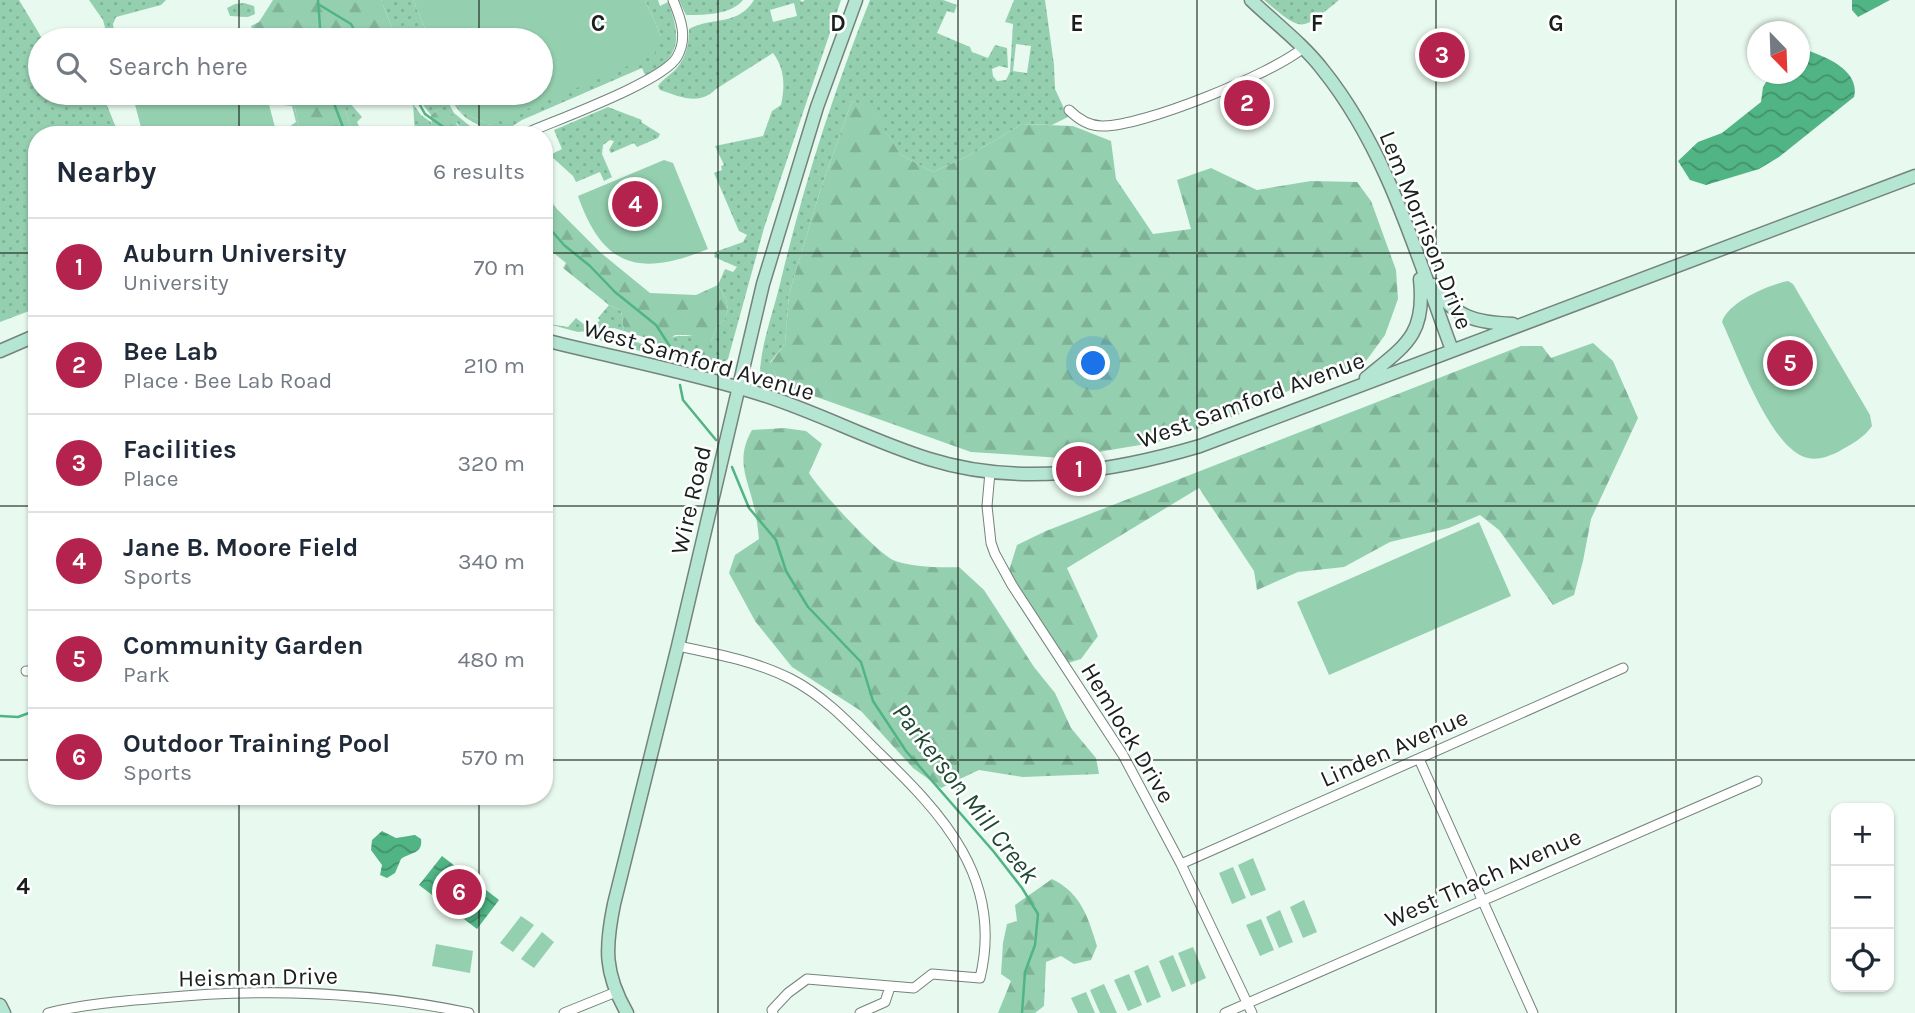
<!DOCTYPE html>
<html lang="en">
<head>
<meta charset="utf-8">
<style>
  :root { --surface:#fff; --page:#f6f6f7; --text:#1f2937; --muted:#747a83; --line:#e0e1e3; --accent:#b4234e }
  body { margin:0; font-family:Karla,sans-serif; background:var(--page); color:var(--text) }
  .controls { position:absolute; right:21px; bottom:21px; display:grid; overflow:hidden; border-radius:14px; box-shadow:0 2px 5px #0004 }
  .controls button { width:63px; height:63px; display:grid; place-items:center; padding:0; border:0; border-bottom:2px solid var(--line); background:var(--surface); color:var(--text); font:35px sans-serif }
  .compass { position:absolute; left:1747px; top:21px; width:63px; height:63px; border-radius:50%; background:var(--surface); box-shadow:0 2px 5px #0004; rotate:157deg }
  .you { position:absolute; left:1094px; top:364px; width:24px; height:24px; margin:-18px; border:5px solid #fff; border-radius:50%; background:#1a73e8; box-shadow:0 0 0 10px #1a73e833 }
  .badge { display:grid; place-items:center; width:46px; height:46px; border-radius:50%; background:var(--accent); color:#fff; font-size:23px; font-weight:700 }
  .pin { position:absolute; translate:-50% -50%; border:4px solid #fff; box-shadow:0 2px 7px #0006 }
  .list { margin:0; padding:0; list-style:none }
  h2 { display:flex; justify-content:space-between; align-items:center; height:91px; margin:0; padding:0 28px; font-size:30px }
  h2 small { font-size:23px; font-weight:400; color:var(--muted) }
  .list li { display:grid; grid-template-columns:46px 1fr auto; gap:21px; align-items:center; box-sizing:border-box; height:98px; padding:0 28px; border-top:2px solid var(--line) }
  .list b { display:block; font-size:26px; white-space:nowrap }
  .list p { margin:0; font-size:23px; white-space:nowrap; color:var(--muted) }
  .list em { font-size:23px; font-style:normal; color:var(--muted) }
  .icon { flex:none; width:38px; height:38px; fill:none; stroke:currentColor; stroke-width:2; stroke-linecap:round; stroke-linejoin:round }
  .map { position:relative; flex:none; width:1915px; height:1013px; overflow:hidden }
  .search { position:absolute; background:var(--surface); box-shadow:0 2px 5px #0004; left:28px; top:28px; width:525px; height:77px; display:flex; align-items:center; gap:18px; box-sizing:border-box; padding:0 24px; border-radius:38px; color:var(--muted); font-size:26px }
  .panel { position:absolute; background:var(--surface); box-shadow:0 2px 5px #0004; left:28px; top:126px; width:525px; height:679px; border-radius:28px }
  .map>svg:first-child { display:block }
  .grass { fill:url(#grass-dots); fill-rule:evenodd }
  .forest { fill:url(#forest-firs) }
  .garden { fill:#94d0af }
  .water { fill:url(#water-waves) }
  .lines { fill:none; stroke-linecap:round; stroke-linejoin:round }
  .stream { stroke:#51b484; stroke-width:2.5 }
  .street-casing { stroke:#74837b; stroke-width:11 }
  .secondary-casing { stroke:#74837b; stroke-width:15 }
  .street { stroke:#fff; stroke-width:9 }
  .secondary { stroke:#b5e6d4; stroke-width:12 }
  .grid { fill:none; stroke:#191f1c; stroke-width:2; stroke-opacity:0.55 }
  .labels { text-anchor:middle; stroke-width:5; stroke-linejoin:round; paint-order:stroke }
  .street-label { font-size:24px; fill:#191f1c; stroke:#fff }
  .water-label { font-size:26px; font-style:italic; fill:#1f4934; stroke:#fff }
  .grid-label { font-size:23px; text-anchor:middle; font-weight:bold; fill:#191f1c; stroke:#fff; stroke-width:5; stroke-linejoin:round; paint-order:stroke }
</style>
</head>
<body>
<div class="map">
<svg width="1915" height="1013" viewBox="0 0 1915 1013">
  <defs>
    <pattern id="grass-dots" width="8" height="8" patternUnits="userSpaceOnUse" patternTransform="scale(1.75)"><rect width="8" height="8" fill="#94d0af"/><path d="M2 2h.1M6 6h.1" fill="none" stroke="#7fb296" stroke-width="1.8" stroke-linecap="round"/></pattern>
    <pattern id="forest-firs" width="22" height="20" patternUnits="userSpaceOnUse" patternTransform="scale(1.75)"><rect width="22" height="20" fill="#94d0af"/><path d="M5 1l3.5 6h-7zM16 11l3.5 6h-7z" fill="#7fb296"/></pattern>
    <pattern id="water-waves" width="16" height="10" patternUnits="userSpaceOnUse" patternTransform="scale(1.75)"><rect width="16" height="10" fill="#51b484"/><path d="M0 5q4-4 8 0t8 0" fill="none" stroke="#42926b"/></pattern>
  </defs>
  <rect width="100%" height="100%" fill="#e8f9ef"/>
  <path class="grass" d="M0 0H19L43 40H40V93H102L119 135H37V308L0 322Z
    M89 0H166L161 5 116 17 113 24 115 37 108 39 103 20Z
    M381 0H413L430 40H397Z
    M645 0H658L660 6 668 2C681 36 682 58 645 75L642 68 522 120 499 135H491C483 125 475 124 466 118 458 111 452 102 448 93H452L461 112 490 125 661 36Z
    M679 0H743C732 14 706 15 690 15H686Z
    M754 0H800L802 2 805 0H841L764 228 728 359 720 366C704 362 673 361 665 345 670 332 681 338 692 335L694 338 711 342 717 325 724 320 728 310 726 299 718 285 725 269 733 272 737 267 714 257 715 252 743 242 747 235 739 231 714 173 722 170 721 166 724 165 715 146 763 136 772 111 781 105C785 86 785 69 773 53L716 89C699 106 681 97 660 90L658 86C663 79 670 75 676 69 686 58 689 44 689 29 713 16 737 27 754 0ZM794 3 797 16 773 22 770 10Z
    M870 0H943L957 5 954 13 947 11 937 33 970 47 972 52 988 58 995 45 1007 48 1008 68 999 66 992 69 993 76 997 81 1006 80 1010 72 1013 24 1005 22 1014 0H1045L1054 65 1055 89 1068 117 1052 125 1022 124 970 155 933 172 901 155 870 108 852 101 820 191 789 294 785 344 770 362 779 383 762 377 760 373C761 344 773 313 780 284 803 187 833 93 870 0ZM1016 44 1031 46 1027 73 1013 71Z
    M1264 0H1339C1300 32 1303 33 1264 0Z
    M244 3 254 6 255 14 248 17 230 16 227 8 235 4Z
    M280 93H289C299 109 294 121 303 135H291L289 127 296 122 292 106 283 105Z
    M418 93H443L454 113 481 135H462L458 124 440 108 431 115 423 105Z
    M349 102 362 117 357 122 363 135H353L345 109Z
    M413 104 421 115 431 122 436 135H415Z
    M608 107 642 120 641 122 660 134 658 138 637 147 634 143 611 153 609 150 614 141 610 140 603 145 602 154 612 177 604 181 600 172 576 182 573 176 552 157V154L562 149 554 130Z
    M609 305 621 311 624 331 614 328 578 332 544 323 568 327 576 318 591 330 600 320 598 318Z
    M596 335C624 335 643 342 666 358L588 337Z"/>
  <path class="forest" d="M273 0H381L397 40H256L251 26 259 22Z
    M289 93H360L345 109 353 135H303C294 121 299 109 289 93Z
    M852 101 870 107 901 155 933 172 970 155 1022 124 1073 126 1111 141 1116 179 1153 234 1191 229 1177 180 1211 168 1257 190 1311 181 1357 182 1371 201 1396 270 1398 299 1385 335 1366 361 1288 391 1238 415 1158 442 1062 458 971 452 780 384 770 363 785 344 789 294 820 191Z
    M440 108 453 116 462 135H436L432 128 431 115Z
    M544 192 557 209 601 253 650 293 696 295 718 285 726 299 728 310 724 320 717 325 711 342 708 345H696L692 335H675L666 342 667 351 653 340 624 331 621 311 609 305 563 268 566 263 544 245Z
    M1593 343 1613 361 1638 418 1591 519 1583 561 1574 595 1553 605 1499 530 1480 515 1449 528 1390 542 1344 567 1298 572 1257 590 1254 571 1199 488 1067 568 1098 636 1081 659 1065 664 1007 577 1017 545 1046 531 1521 346H1542L1551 358Z
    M784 428 806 431 822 444 809 473C820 491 875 551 893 560 910 567 941 568 959 567L984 590 1034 667 1055 693 1071 728 1096 758 1099 774 1023 777 979 770 941 788 913 768 861 711 792 667 755 621 729 573 735 555 759 539C758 530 757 520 755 511 749 481 734 461 752 430Z
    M1052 879C1081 893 1088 917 1097 946L1091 960 1074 964 1061 956 1046 962 1044 1006 1035 1013H998L1011 981 1001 974 1003 943 1007 924 1017 921 1015 905Z"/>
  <path class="garden" d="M413 0H645L661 36 654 55 490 125 461 112 452 93H541V40H430Z
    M132 93H266L277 135H143Z
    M664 160 673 163 708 249C640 277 603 268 578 196Z
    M1788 281 1793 284 1870 415 1872 426C1863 439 1851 444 1838 452 1827 457 1814 462 1802 456 1768 441 1738 356 1722 322 1728 302 1768 285 1788 281Z
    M1479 522 1511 596 1329 675 1297 602Z
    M1253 858 1266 890 1251 896 1238 865Z
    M1233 867 1246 898 1232 904 1219 873Z
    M1304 900 1317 932 1303 938 1290 907Z
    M1280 910 1293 942 1279 948 1266 917Z
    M521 916 534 925 513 952 500 943Z
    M1261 919 1274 950 1260 956 1246 925Z
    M542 932 554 942 534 968 521 959Z
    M436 944 473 951 470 973 432 966Z
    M1193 947 1206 978 1191 985 1178 953Z
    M1173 955 1186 986 1172 992 1159 961Z
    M1148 965 1161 997 1147 1003 1134 971Z
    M1129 974 1142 1005 1128 1011 1114 980Z
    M1104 984 1117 1013H1100L1090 990Z
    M1086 992 1095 1013H1078L1071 998Z"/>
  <path class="water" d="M1852 0H1890L1858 17 1852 10Z
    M1800 48C1822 55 1861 69 1854 97L1779 157 1759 169 1706 185 1690 180 1678 161 1698 142 1722 133 1761 102 1763 87 1771 74H1800Z
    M382 831 396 838 415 835 421 839C423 854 411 852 401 859L395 873 387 878 380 875 382 865 371 850 372 840Z
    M442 856 499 900 477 929 419 885Z"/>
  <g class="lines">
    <path class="stream" d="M318 0 321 40
      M318 4 351 24 360 40
      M330 93 346 135
      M416 98 425 114 455 135
      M544 222 564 245 590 266 615 292 656 325 673 351
      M680 385 683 400 716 440
      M732 467 749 508 776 540 786 571 808 607 861 662 873 701 906 751 994 852 1022 888 1038 914 1035 945 1025 972 1022 1013
      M0 716 18 717 37 710"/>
    <g class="street-casing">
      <path id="street" d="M1069 110C1078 119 1088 126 1102 126 1142 127 1272 74 1303 48
        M522 135C553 121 663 82 677 57 688 38 681 19 673 0
        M990 472 987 506 991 543 995 554 1012 585 1123 755 1181 864 1252 1013
        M678 646C716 654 756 661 791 679 824 696 850 724 876 750 943 814 1004 879 980 978L932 974 914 988 807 979 788 993 772 1010 773 1013
        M26 671H37
        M1419 759 1533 1013
        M1181 864 1623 668
        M48 1013C85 1004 122 1001 160 998 264 988 366 991 469 1013
        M564 1013 616 992
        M860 1013 885 1002 890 987
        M1225 1013 1757 781"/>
    </g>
    <g class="secondary-casing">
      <path id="secondary" d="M1251 0C1275 23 1303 44 1323 70 1388 151 1416 254 1452 350
        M1434 285C1452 317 1477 323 1513 324
        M544 340C616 358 690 372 760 394 818 412 871 441 929 459 1018 487 1112 472 1200 446L1915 176
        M0 351 37 335
        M1366 378C1406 345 1426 335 1420 279
        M0 1005 4 1013
        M627 1013C604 973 605 948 614 904L678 646 763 284 817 107 856 0"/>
    </g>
    <use href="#street" class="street"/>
    <use href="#secondary" class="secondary"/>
  </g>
  <path class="grid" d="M239 0V40M479 0V40M718 0V1013M958 0V1013M1197 0V1013M1436 0V1013M1676 0V1013M239 93V135M479 93V135M0 253H37M544 253H1915M0 506H37M544 506H1915M0 760H37M544 760H1915M239 796V1013M479 796V1013"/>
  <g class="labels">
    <g class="street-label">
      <text transform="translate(1426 230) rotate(68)" y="8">Lem Morrison Drive</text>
      <text transform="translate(699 360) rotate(16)" y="8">West Samford Avenue</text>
      <text transform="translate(1251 400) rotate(-20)" y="8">West Samford Avenue</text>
      <text transform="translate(691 500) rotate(-77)" y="8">Wire Road</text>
      <text transform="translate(1128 733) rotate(59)" y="8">Hemlock Drive</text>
      <text transform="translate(1394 748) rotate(-24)" y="8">Linden Avenue</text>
      <text transform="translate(1483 878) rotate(-24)" y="8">West Thach Avenue</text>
      <text transform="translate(258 977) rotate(-1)" y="8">Heisman Drive</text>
    </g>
    <g class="water-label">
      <text transform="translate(966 793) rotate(52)" y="9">Parkerson Mill Creek</text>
    </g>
  </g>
  <g class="grid-label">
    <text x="598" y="31">C</text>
    <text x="838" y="31">D</text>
    <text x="1077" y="31">E</text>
    <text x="1317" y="31">F</text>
    <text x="1556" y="31">G</text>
    <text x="23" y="894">4</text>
  </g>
</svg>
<div class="controls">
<button>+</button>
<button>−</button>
<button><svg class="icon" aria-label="locate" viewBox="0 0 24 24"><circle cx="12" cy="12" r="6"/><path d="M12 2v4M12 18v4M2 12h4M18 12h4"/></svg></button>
</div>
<svg class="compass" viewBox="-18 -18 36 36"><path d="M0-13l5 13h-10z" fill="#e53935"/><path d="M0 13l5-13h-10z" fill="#747a83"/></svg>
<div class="you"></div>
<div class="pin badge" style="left:1079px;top:469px">1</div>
<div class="pin badge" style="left:1247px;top:103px">2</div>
<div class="pin badge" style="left:1442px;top:55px">3</div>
<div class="pin badge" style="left:635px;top:204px">4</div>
<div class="pin badge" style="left:1790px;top:363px">5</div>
<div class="pin badge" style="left:459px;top:892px">6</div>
<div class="search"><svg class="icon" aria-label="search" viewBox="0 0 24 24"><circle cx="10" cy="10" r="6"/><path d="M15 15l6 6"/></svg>Search here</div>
<section class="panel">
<h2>Nearby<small>6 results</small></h2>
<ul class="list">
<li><span class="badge">1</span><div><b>Auburn University</b><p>University</p></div><em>70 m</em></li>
<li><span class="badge">2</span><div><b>Bee Lab</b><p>Place · Bee Lab Road</p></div><em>210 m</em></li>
<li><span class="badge">3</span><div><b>Facilities</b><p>Place</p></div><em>320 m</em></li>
<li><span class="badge">4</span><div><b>Jane B. Moore Field</b><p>Sports</p></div><em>340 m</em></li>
<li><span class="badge">5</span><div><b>Community Garden</b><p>Park</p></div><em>480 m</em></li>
<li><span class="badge">6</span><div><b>Outdoor Training Pool</b><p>Sports</p></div><em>570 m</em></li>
</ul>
</section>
</div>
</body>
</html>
